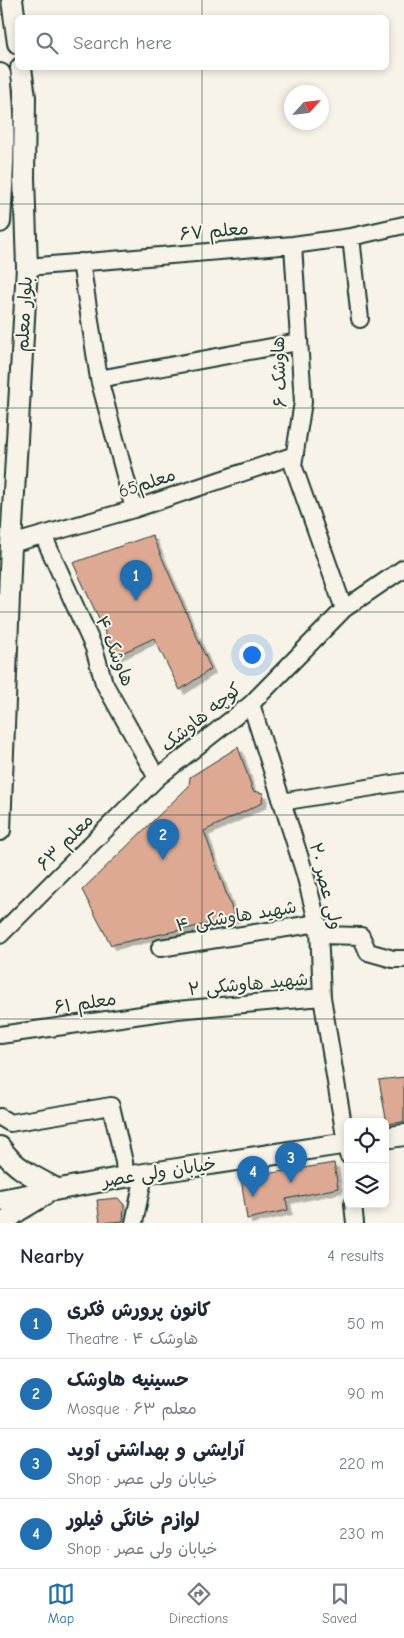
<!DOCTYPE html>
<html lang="en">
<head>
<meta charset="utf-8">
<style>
  :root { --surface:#fff; --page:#f6f6f7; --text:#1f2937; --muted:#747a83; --line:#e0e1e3; --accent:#1f6fb2 }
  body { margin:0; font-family:"Comic Neue","Playpen Sans Arabic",sans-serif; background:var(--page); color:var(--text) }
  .controls { position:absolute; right:15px; bottom:15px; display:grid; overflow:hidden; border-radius:8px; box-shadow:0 2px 8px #0003 }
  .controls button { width:45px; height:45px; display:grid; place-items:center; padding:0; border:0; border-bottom:1px solid var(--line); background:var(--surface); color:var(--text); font:25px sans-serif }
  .compass { position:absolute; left:284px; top:85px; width:45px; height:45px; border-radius:50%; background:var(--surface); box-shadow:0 2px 8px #0003; rotate:63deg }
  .you { position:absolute; left:251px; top:654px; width:18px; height:18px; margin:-12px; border:4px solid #fff; border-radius:50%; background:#1a73e8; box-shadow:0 0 0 8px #1a73e833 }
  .badge { display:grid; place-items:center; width:32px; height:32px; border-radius:50%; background:var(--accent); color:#fff; font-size:16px; font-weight:700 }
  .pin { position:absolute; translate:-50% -41px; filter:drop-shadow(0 1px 2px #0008) }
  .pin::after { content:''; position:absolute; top:26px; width:18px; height:15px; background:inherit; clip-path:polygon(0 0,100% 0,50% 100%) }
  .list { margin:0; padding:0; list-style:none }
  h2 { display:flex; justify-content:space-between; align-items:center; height:65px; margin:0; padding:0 20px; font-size:21px }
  h2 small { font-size:16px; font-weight:400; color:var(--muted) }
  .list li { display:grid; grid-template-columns:32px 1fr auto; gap:15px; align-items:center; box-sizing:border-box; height:70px; padding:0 20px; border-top:1px solid var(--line) }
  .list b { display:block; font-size:19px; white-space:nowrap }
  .list p { margin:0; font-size:16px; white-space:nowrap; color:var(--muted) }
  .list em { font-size:16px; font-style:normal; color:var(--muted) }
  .icon { flex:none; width:28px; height:28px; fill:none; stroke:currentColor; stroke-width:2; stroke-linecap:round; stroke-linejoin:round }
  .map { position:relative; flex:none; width:404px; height:1223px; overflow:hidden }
  .search { position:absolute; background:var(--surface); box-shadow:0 2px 8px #0003; left:15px; right:15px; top:15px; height:55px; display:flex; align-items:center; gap:12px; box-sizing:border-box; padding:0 18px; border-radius:8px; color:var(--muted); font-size:19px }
  .sheet { height:345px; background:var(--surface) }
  nav { display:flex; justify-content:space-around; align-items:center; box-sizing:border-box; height:70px; border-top:1px solid var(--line); background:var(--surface); font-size:14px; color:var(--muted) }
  nav a { display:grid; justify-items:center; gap:2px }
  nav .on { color:var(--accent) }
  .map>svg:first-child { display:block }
  .building { fill:#dea993; stroke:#1f3d34; filter:url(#shadow) }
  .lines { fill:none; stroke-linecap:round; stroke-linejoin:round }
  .minor-casing { stroke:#1f3d34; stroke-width:20 }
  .major-casing { stroke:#1f3d34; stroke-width:24 }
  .minor { stroke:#f7f3e8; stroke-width:16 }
  .major { stroke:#f7f3e8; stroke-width:20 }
  .grid { fill:none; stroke:#1f3d34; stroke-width:1; stroke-opacity:0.55 }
  .labels { text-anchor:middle; stroke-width:4; stroke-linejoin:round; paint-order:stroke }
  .street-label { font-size:18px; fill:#1f3d34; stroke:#f7f3e8 }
</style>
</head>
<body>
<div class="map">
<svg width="404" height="1223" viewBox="0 0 404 1223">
  <defs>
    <filter id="shadow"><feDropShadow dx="4.5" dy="4.5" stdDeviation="0" flood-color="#0004"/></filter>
  </defs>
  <rect width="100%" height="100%" fill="#f7f3e8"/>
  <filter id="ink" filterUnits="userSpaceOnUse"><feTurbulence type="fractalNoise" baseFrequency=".02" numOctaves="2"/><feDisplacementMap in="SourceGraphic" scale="10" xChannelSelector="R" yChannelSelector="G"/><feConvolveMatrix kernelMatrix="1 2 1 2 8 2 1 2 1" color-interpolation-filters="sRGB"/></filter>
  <g filter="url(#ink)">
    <path class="building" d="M152 535 211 669 180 690 154 638 116 656 73 563Z
      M238 747 253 791 263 793 262 803 204 831 235 918 111 945 82 890 189 786 190 777Z
      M404 1077V1122L387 1124 379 1080Z
      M334 1163 338 1188 286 1199 288 1210 247 1219 241 1178Z
      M118 1198 124 1205 123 1221 100 1223 97 1200Z"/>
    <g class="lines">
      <g class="minor-casing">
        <path id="minor" d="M351 237 360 319
          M293 245 303 402 293 465 344 609
          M81 262 99 379 134 509
          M27 267 293 245 351 237 404 225
          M99 379 298 342
          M43 535 94 648 104 683 157 778
          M11 544 134 509 295 455
          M251 704 305 874 316 917 319 929 322 997 348 1155
          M281 802 404 782
          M0 935 157 778 251 704 344 609 404 568
          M319 935 361 936 368 952 393 959H404
          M160 948 318 923
          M0 1035 177 1010 322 997
          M0 1117 10 1123 111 1106 124 1162 125 1177
          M353 1204 355 1223
          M134 1223 144 1175"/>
      </g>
      <g class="major-casing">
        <path id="major" d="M12 0 18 43
          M0 74C6 123 3 173 0 222
          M0 830 11 544 27 267 24 178 25 97 21 68
          M385 1138 404 1135
          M0 1147C14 1168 34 1177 55 1188
          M0 1200 125 1177 348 1143
          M3 1223 18 1211 43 1196"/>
      </g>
      <use href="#minor" class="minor"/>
      <use href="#major" class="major"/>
    </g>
  </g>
  <path class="grid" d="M202 0V18M202 68V1223M0 204H404M0 408H404M0 612H404M0 815H404M0 1019H404"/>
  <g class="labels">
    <g class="street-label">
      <text transform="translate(214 231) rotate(-5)" y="6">معلم ۶۷</text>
      <text transform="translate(24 314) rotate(-87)" y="6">بلوار معلم</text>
      <text transform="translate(279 372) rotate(-92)" y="6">هاوشک ۶</text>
      <text transform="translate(147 483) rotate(-18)" y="6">معلم65</text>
      <text transform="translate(115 651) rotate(68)" y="6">هاوشک ۴</text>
      <text transform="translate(201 717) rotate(-39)" y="6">کوچه هاوشک</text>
      <text transform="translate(65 842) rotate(-45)" y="6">معلم ۶۳</text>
      <text transform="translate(326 886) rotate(76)" y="6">ولی عصر ۲۰</text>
      <text transform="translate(236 916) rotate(-9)" y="6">شهید هاوشکی ۴</text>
      <text transform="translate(248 984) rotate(-5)" y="6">شهید هاوشکی ۲</text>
      <text transform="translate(85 1003) rotate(-8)" y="6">معلم ۶۱</text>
      <text transform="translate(159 1172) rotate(-9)" y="6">خیابان ولی عصر</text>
    </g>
  </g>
</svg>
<div class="controls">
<button><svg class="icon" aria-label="locate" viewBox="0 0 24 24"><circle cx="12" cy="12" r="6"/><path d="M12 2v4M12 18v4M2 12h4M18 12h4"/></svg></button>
<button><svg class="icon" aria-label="layers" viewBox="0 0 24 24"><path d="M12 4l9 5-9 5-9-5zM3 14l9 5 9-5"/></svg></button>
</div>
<svg class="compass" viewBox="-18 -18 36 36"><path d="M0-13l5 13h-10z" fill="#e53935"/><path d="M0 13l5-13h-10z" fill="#747a83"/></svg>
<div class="you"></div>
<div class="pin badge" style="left:136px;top:601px">1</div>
<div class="pin badge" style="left:163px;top:860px">2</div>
<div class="pin badge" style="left:291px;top:1183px">3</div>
<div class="pin badge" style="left:253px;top:1197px">4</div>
<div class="search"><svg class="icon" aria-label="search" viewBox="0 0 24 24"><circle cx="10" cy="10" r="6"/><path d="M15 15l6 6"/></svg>Search here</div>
</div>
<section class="sheet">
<h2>Nearby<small>4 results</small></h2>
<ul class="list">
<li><span class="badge">1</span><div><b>کانون پرورش فکری</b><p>Theatre · هاوشک ۴</p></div><em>50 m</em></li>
<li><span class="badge">2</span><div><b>حسینیه هاوشک</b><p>Mosque · معلم ۶۳</p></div><em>90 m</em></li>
<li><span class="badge">3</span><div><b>آرایشی و بهداشتی آوید</b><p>Shop · خیابان ولی عصر</p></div><em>220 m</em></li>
<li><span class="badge">4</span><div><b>لوازم خانگی فیلور</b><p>Shop · خیابان ولی عصر</p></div><em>230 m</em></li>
</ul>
</section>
<nav>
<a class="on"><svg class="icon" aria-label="map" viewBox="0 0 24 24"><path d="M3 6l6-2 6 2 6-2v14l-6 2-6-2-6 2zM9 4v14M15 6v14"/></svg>Map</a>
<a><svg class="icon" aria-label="directions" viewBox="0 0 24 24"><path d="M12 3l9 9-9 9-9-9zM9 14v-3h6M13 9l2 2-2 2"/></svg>Directions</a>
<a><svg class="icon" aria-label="saved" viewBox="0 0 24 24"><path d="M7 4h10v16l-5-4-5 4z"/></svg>Saved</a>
</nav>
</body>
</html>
